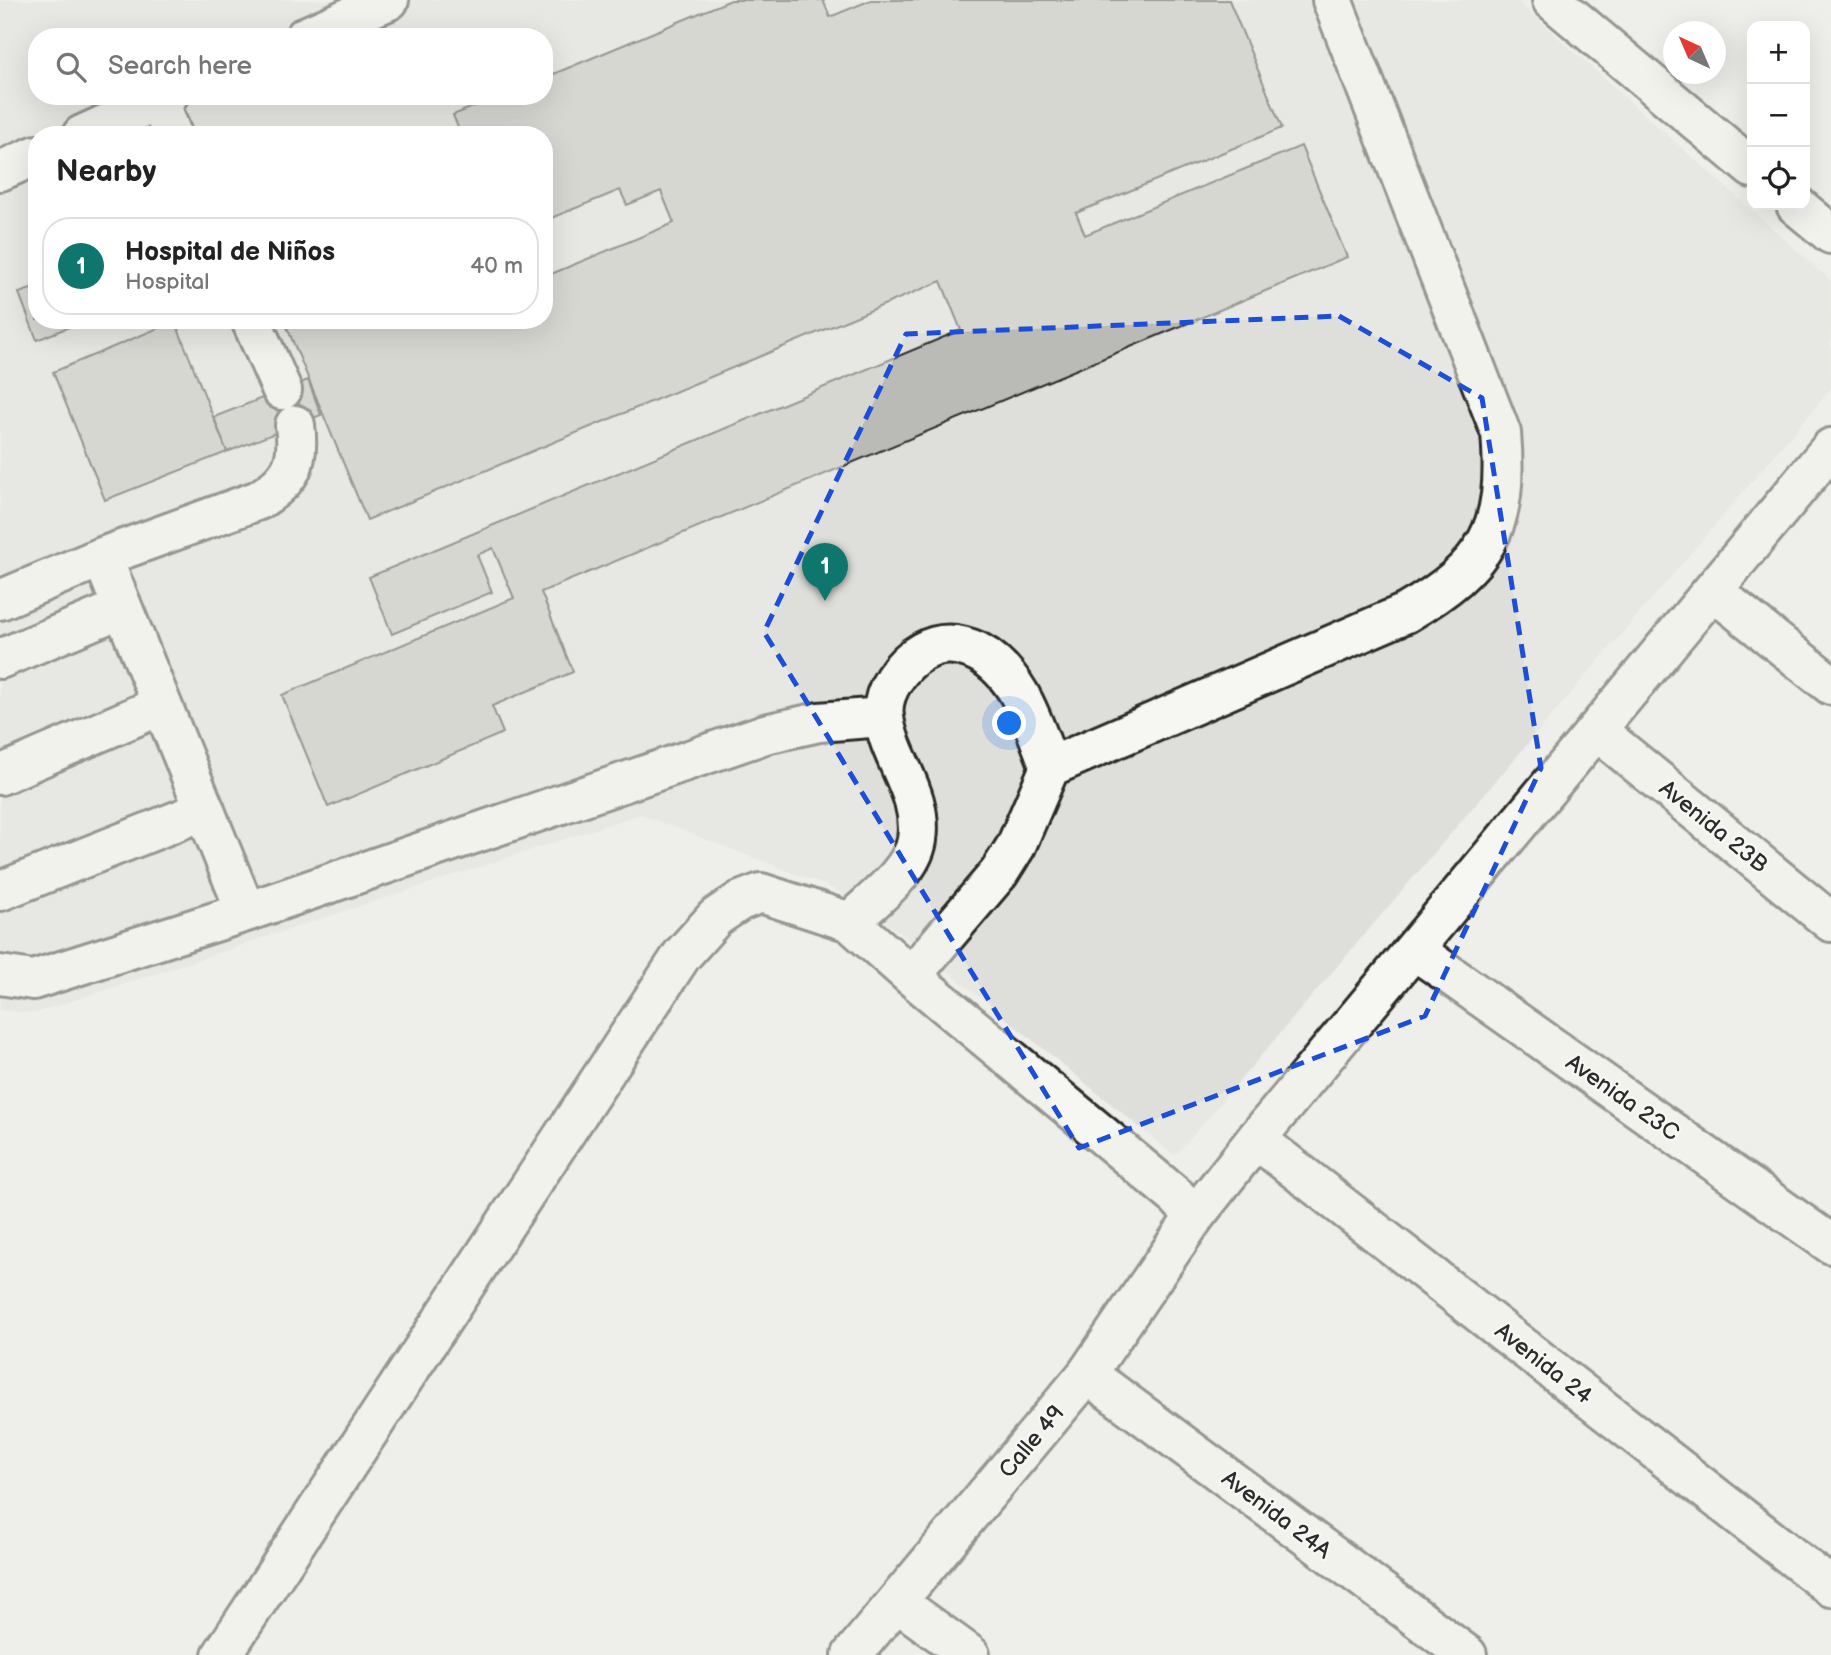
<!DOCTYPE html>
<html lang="en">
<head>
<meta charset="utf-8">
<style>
  :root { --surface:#fff; --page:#f6f6f6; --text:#222; --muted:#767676; --line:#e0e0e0; --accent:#0f766e }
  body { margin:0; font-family:"Balsamiq Sans",sans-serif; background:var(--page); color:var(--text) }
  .controls { position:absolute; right:21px; top:21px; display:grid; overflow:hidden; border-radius:14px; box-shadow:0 7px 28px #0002 }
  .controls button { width:63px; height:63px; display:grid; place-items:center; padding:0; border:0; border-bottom:2px solid var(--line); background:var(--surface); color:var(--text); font:35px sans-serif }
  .compass { position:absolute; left:1663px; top:21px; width:63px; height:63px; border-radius:50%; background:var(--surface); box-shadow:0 7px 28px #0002; rotate:316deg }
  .you { position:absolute; left:1010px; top:724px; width:24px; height:24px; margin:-18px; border:5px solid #fff; border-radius:50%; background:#1a73e8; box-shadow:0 0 0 10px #1a73e833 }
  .badge { display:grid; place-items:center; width:46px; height:46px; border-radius:50%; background:var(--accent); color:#fff; font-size:23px; font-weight:700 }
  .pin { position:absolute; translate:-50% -58px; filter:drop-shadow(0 2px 4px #0008) }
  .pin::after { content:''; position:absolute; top:37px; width:24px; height:21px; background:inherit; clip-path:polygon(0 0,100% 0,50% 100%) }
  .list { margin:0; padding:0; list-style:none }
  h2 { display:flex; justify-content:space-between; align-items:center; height:91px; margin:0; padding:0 28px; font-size:30px }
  h2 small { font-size:23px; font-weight:400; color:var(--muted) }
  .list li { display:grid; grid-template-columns:46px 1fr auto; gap:21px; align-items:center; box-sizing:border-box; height:98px; margin:0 14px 14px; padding:0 14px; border:2px solid var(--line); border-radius:28px }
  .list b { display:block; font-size:26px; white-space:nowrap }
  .list p { margin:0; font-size:23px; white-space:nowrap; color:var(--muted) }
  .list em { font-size:23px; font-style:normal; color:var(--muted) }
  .icon { flex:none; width:38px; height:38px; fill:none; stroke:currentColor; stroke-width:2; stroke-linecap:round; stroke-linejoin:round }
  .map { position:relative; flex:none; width:1831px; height:1655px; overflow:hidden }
  .search { position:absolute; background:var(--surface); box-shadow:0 7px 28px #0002; left:28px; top:28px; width:525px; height:77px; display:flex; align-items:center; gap:18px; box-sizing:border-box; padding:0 24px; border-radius:28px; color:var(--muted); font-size:26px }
  .panel { position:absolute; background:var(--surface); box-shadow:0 7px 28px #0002; left:28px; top:126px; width:525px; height:203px; border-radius:28px }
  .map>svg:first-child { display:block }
  .built { fill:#dededb; fill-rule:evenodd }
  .building { fill:#babab7; stroke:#2b2b2b; stroke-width:2 }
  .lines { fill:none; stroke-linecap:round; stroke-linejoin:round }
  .minor-casing { stroke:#2b2b2b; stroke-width:44 }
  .minor { stroke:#f6f6f2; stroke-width:38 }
  .marked { fill:none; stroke:#1d4ed8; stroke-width:5; stroke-dasharray:14 9; stroke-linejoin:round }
  .labels { text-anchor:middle; stroke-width:5; stroke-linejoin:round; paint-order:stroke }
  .street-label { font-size:23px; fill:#2b2b2b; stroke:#f6f6f2 }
</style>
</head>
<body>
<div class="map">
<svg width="1831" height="1655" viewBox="0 0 1831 1655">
  <rect width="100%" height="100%" fill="#eeeeea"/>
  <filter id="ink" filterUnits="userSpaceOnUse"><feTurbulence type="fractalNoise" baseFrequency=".0143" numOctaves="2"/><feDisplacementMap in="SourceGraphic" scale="14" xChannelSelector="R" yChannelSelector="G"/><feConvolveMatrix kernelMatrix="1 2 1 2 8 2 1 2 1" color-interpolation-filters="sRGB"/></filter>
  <g filter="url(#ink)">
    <path class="built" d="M0 0H1516L1831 281V389L1175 1156 901 933 835 889 640 814 35 1013 0 1010ZM37 37H544V96H37ZM37 135H544V320H37Z"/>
    <path class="building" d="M731 0H823L830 17 871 0H1229L1282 128 1076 213 1085 235 1301 146 1347 257 541 592 573 672 492 706 503 733 328 807 282 695 514 598 493 548 477 555 492 592 392 634 369 577 961 330 941 281 367 520 284 320H544V277L674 223 661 191 627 205 620 190 544 221V135H461L453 115 500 96H544V78Z
      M37 287V320H86L37 340 19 293Z
      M175 321 227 452 105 500 53 372Z
      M308 380 321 415 227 452 214 417Z"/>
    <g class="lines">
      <g class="minor-casing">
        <path id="minor" d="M1552 0 1752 168
          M305 37 389 0
          M159 100 172 135
          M82 135 168 96
          M0 171 37 155
          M1796 205 1831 234
          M251 320 282 390
          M102 557 246 912
          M1713 591 1831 685
          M0 600 102 557 259 500C292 479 300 463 295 425
          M0 659 122 608
          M1596 730 1831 922
          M1050 767 1406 613C1488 565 1509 528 1501 433L1332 0
          M0 775 162 705
          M0 891 205 810
          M850 922C872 900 912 872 917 840 924 793 889 759 884 717 880 692 902 663 922 652 941 641 959 643 978 652 1020 674 1034 726 1050 767L1016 846 999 873 911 976
          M1416 951 1831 1244
          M0 975 33 980 246 912 765 734 819 722 883 717
          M1256 1139 1831 1587
          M1087 1374 1467 1655
          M897 1602 970 1655
          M222 1655 682 955 716 917 740 901 761 893 850 922 911 976 1177 1197 1195 1216
          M852 1655 1087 1374 1195 1216 1256 1139 1831 448"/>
      </g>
      <use href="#minor" class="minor"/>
    </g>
  </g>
  <path d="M0 0H1831V1655H0ZM1339 316 1482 398 1541 768 1425 1016 1079 1148 764 632 906 334Z" fill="#eeeeea" fill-opacity=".55" fill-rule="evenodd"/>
  <path class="marked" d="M1339 316 1482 398 1541 768 1425 1016 1079 1148 764 632 906 334Z"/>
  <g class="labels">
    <g class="street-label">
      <text transform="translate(1714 826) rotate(39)" y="8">Avenida 23B</text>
      <text transform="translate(1623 1097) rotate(35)" y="8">Avenida 23C</text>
      <text transform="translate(1544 1363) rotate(38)" y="8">Avenida 24</text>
      <text transform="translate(1031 1441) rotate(-50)" y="8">Calle 49</text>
      <text transform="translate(1277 1514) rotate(37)" y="8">Avenida 24A</text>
    </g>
  </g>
</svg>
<div class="controls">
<button>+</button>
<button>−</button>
<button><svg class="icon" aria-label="locate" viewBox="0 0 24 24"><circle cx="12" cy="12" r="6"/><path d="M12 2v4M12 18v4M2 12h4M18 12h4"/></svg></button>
</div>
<svg class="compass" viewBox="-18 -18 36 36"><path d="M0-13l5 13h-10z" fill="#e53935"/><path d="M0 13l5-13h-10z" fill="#767676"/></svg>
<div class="you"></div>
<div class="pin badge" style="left:825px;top:601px">1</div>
<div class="search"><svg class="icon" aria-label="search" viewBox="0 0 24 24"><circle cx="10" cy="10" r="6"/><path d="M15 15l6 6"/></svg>Search here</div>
<section class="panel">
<h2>Nearby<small></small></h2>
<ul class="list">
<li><span class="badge">1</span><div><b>Hospital de Niños</b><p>Hospital</p></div><em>40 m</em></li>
</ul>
</section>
</div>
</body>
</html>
